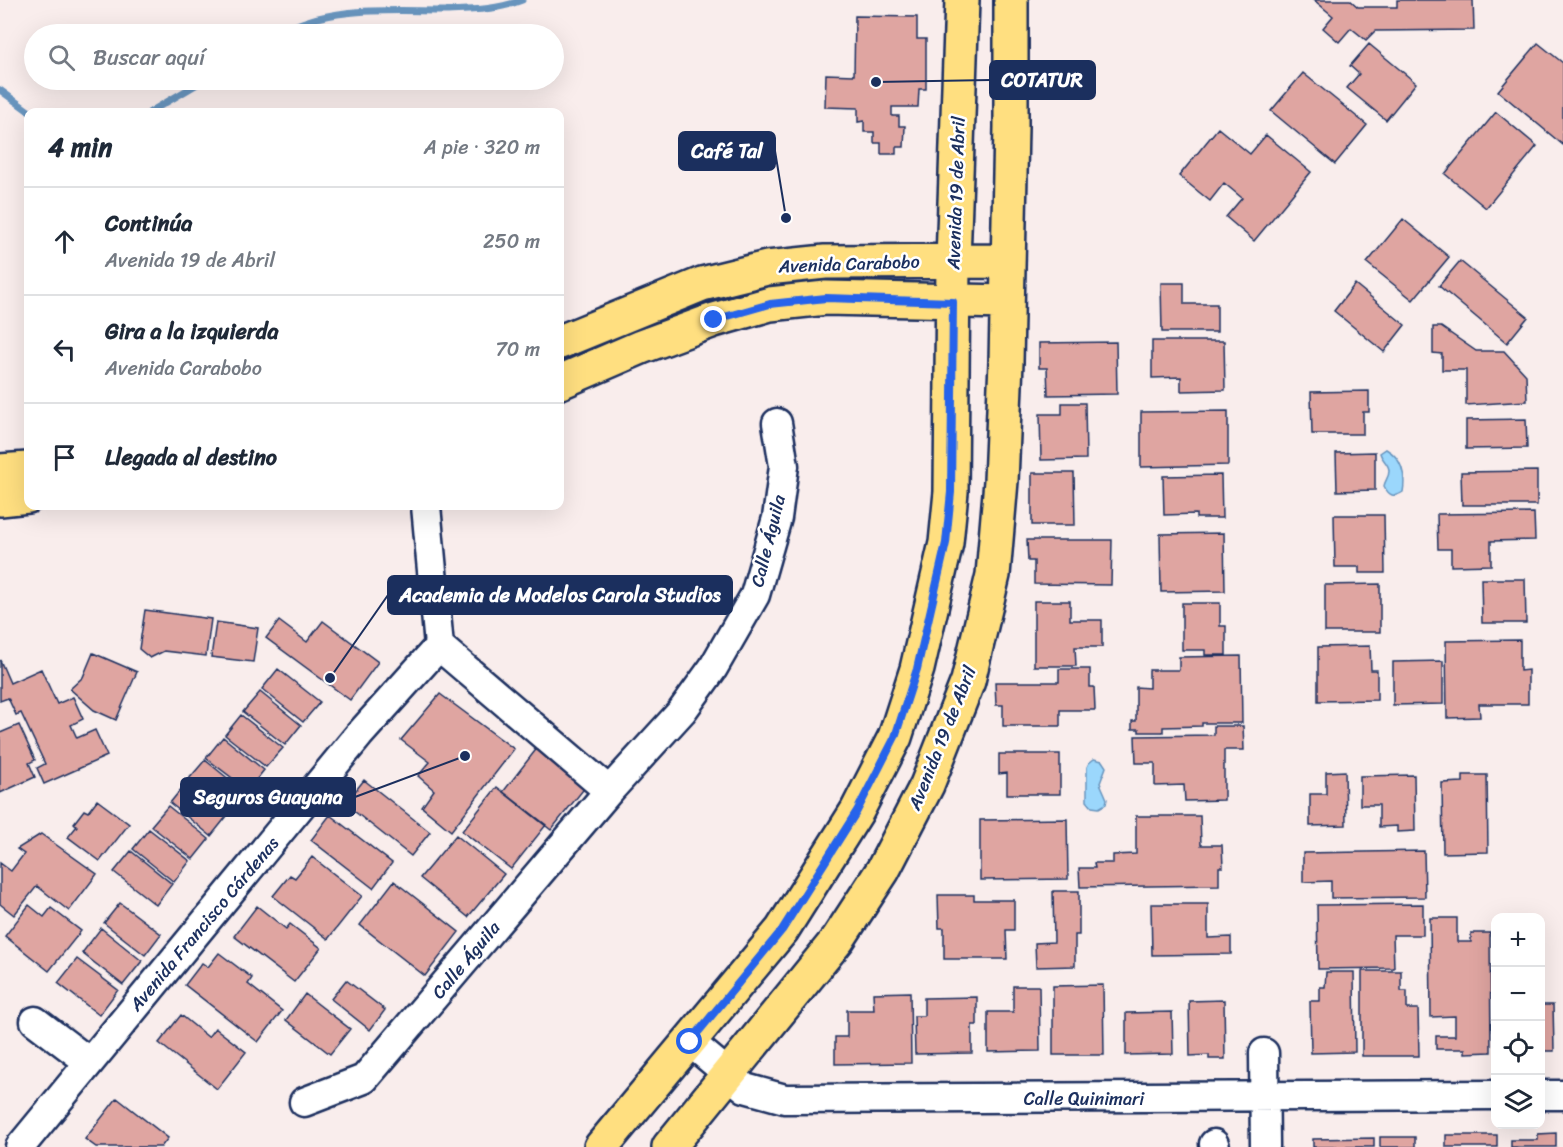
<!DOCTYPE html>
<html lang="es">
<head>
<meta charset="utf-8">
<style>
  :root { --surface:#fff; --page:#f6f6f7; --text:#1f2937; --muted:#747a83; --line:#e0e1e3 }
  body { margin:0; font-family:Sriracha,sans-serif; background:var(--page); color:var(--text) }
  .controls { position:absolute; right:18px; bottom:18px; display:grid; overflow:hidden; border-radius:12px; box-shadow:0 6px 24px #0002 }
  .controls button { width:54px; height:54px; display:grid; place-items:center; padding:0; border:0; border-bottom:2px solid var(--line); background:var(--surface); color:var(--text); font:30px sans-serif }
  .stop { position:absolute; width:18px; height:18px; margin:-14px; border:4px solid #2563eb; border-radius:50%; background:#fff }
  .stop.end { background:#2563eb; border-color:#fff; box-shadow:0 2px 6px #0008 }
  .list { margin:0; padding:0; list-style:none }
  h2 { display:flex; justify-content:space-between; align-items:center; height:78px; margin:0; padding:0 24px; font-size:26px }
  h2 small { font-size:20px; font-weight:400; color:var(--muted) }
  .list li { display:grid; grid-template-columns:39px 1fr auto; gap:18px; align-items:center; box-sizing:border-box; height:108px; padding:0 24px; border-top:2px solid var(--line) }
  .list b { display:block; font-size:22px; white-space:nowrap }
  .list p { margin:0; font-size:20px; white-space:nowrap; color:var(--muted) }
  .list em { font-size:20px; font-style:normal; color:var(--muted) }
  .icon { flex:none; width:33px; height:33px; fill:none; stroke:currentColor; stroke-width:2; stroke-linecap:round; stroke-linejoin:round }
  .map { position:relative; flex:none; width:1563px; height:1147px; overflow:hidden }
  .search { position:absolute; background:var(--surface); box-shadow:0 6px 24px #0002; left:24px; top:24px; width:540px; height:66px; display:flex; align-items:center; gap:15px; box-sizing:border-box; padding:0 21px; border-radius:33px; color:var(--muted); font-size:22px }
  .panel { position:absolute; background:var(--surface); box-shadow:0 6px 24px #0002; left:24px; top:108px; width:540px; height:402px; border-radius:12px }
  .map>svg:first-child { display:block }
  .water { fill:#9bd7fc; stroke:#6894bd; stroke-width:1.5 }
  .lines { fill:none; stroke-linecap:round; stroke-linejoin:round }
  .stream { stroke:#6894bd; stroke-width:7 }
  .building { fill:#dfa5a1; stroke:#1b2f5e; stroke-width:1.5 }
  .minor-casing { stroke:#1b2f5e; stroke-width:33 }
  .major-casing { stroke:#1b2f5e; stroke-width:38 }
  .minor { stroke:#fff; stroke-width:28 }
  .major { stroke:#ffdf80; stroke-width:33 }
  .route { stroke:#2563eb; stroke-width:8 }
  .labels { text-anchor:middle; stroke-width:5; stroke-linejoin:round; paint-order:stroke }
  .street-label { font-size:18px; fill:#1b2f5e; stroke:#fff }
  .leader { fill:none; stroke:#1b2f5e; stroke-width:2 }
  .callout-dot { fill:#1b2f5e; stroke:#fff; stroke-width:2 }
  .callout { fill:#1b2f5e; stroke:#1b2f5e; stroke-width:2 }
  .callout-label { font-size:20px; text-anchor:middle; font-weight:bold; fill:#fff }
</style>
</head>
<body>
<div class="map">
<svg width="1563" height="1147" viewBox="0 0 1563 1147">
  <rect width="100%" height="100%" fill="#f9edec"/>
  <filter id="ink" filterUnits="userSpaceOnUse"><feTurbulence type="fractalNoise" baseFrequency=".0167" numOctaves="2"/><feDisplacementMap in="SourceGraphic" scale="12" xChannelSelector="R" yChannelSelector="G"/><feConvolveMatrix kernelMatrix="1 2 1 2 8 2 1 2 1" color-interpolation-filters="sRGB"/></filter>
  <g filter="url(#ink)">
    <path class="water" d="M1386 449C1402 458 1406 475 1403 492 1394 498 1389 496 1384 486 1385 480 1389 478 1389 471 1389 463 1382 461 1380 453Z
      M1094 759 1102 761 1106 767 1100 783 1107 799 1106 804 1099 808 1092 807 1087 801V767L1089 763Z"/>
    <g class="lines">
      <path class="stream" d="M279 34C327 5 391 11 445 11 472 10 498 10 522 0
        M0 90 30 112
        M150 112 204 80"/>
    </g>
    <path class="building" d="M1314 0H1350L1358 7H1397V0H1473L1474 30 1375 31 1366 40 1351 28 1339 42 1323 28 1333 16Z
      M855 16 917 17V39H926V89H919L918 107H892V116H899V126H905L904 147H896V154H881V143H874V132H864V121L858 122V108L825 107 826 74 854 75Z
      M1538 43 1563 63V145L1498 91Z
      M1369 44 1416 83 1386 120 1347 88 1359 74 1350 66Z
      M1303 73 1367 125 1335 164 1271 111Z
      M1496 112 1537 146 1486 208 1445 174Z
      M1218 128 1250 154 1266 135 1311 172 1254 241 1226 217 1242 198 1224 183 1210 201 1179 176Z
      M1403 219 1449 257 1413 300 1367 263Z
      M1460 261 1528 317 1507 343 1439 286Z
      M1161 283H1184V304H1217V332H1162Z
      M1355 284 1405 325 1384 352 1334 311Z
      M1433 327H1441L1476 351H1504L1526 375 1527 401 1466 405V370H1442V354L1433 353Z
      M1152 341H1224L1225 390 1181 391V377L1152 378Z
      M1116 342 1117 394 1048 395 1047 368H1039V343Z
      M1369 391V412H1363V434H1312L1311 392Z
      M1062 403H1085L1086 459 1041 460 1040 414H1062Z
      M1228 411V465L1141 467V412Z
      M1526 419 1527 448 1466 449V420Z
      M1375 452V490L1337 491 1336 453Z
      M1537 471V505H1462L1461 472Z
      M1032 473H1074L1075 525H1032Z
      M1221 475 1222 518H1196V514L1164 515 1163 476Z
      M1534 513 1535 540 1491 541V565L1451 566V549H1438L1437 514Z
      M1334 515H1384L1385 573H1359V567H1335Z
      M1224 533 1225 591 1161 592 1160 534Z
      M1027 540H1112L1111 585 1034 584V561H1028Z
      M1481 579H1525L1526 623H1482Z
      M1380 584V632H1325V585Z
      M1034 601H1070V620H1102V647H1075L1076 666H1034Z
      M1182 603H1220V626H1226V655H1205V650H1182Z
      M145 610 211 619 206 656 164 651 150 658 139 649Z
      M279 621 307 642 323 621 378 662 350 700 266 638Z
      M216 622 258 628 253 662 211 657Z
      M1520 640V671L1528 670V704H1479L1480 717 1447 718 1446 641Z
      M1370 646 1371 670H1377V700L1318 701V647Z
      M93 653 137 672 116 720 94 710 70 689 83 677Z
      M1241 656 1242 723H1202V726L1163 727V732H1139V729H1132V721H1136V687L1149 688V670H1179V657Z
      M0 660 10 683 41 669 57 704 73 697 83 719 71 725 77 738 95 730 107 756 44 784 37 768 45 764 21 713 16 715 8 698 0 701Z
      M1443 661V704L1393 705V662Z
      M278 669 320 702 303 722 262 689Z
      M1059 669H1090V687H1094L1095 710H1060V726H1003V705H996L995 682H1059Z
      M260 692 301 725 285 745 243 712Z
      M440 694 514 749 451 831 422 807 434 790 418 776 430 762 401 740Z
      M241 715 283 748 266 767 225 735Z
      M19 725 35 760 29 763 35 777 0 793V733Z
      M1214 726H1243L1244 750H1224V800L1185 801 1184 785 1155 786V763H1136L1135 736 1214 735Z
      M223 737 264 770 248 790 206 758Z
      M538 747 587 785 551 830 503 792Z
      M999 754H1060V794H1007V773L999 774Z
      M205 760 246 793 229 813 188 780Z
      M1345 771 1346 825 1310 826V794H1326V772Z
      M1414 775 1415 831 1397 832V826L1379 827V805H1360V776Z
      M1463 775H1487L1488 852 1443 853 1442 783 1463 782Z
      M364 780 430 832 411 856 345 804Z
      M186 783 227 816 211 836 170 803Z
      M497 787 546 825 511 869 462 831Z
      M97 800 129 824 100 861 68 837 77 826 74 823 84 810 88 812Z
      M168 806 209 839 193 859 151 826Z
      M330 815 392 863 373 888 311 840Z
      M1136 816H1200L1201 845H1222L1223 867H1219V885L1080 887 1079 868H1095L1094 863H1113V855L1136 854Z
      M1067 819 1068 879 980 880V820Z
      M149 829 190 861 174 882 133 849Z
      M41 834 97 874 69 911 37 886 14 915 0 904V863L11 871 24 854 17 849Z
      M456 835 504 874 468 917 420 878Z
      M131 851 172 884 156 905 114 872Z
      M1424 851 1425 897 1331 898V881L1303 882V853Z
      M312 857 362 896 328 939 273 896 290 875 295 878Z
      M394 881 459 932 425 976 360 925Z
      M1053 891H1079V935H1075V966L1036 967 1035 943 1054 942Z
      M938 895H974V900H1014V930H1006L1007 959H944V928H939Z
      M120 903 161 934 145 955 104 923Z
      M1151 904H1208V938L1231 937V954L1152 955Z
      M1423 904V935H1393L1394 968 1318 969 1317 905Z
      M29 905 44 917 51 908 81 931 49 971 5 936Z
      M257 906 286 929 290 924 321 948 294 982 234 936Z
      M1430 918H1457V942H1471V933H1490L1491 1052 1465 1053V1049H1436V1036H1455V1016L1431 1017Z
      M101 928 142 961 123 985 82 953Z
      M219 953 252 978 248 984 282 1011 258 1042 185 985 202 963 208 967Z
      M77 959 118 990 99 1015 58 983Z
      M1362 971H1401V991H1407V1009H1418L1419 1056H1362Z
      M1326 972H1354L1355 1052 1311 1053 1310 1001H1320V987H1325Z
      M346 980 385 1010 370 1030 331 999Z
      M1103 985 1104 1055H1053V986Z
      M1013 986H1039L1040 1051 988 1052V1012H1013Z
      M910 992 911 1063 835 1064V1037H847V1010H874L873 993Z
      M305 994 350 1029 330 1054 286 1020Z
      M977 997V1025H972V1053L915 1054 914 1016H924V998Z
      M1224 1000 1225 1059H1209V1055L1190 1056 1189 1001Z
      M1540 1005H1553L1554 1051H1540Z
      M1172 1012 1173 1054 1126 1055V1013Z
      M181 1015 208 1037 215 1028 246 1052 217 1089 159 1043Z
      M117 1098 168 1138 161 1147H96L85 1139Z
      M1556 1133V1147H1511V1140H1538V1134Z
      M1446 1135H1497V1147H1446Z
      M1380 1137H1415V1147H1380Z
      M1374 1138V1147H1313V1139Z"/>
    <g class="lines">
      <g class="minor-casing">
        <path id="minor" d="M439 646 609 791
          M35 1021 89 1062
          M690 1042 745 1088 785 1099 1496 1095
          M1264 1053 1265 1147
          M1540 1095H1563
          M304 1102 364 1079 609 791 682 711 713 668 755 595 777 518 784 466 777 423
          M1214 1144 1215 1147
          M20 1147 359 735 439 646 426 506"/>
      </g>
      <g class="major-casing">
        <path id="major" d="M560 342 702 284 767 268 825 262 1008 261
          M560 382 641 347 714 320 770 304 826 298 1007 302
          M0 471 28 469
          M0 499 28 496
          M601 1147 782 930 857 811 895 737 917 669 946 543 951 492 953 261 962 0
          M669 1147 838 939 883 870 927 785 968 681 993 575 1001 481 1006 362 1011 127V0"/>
      </g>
      <use href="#minor" class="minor"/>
      <use href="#major" class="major"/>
    </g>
  </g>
  <g class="lines" filter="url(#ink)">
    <path class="route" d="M690 1042 782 930 857 811 895 737 917 669 946 543 951 492 953 302 826 298 770 304 714 320"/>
  </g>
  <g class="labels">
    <g class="street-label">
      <text transform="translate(956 193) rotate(-88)" y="6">Avenida 19 de Abril</text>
      <text transform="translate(849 264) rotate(-2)" y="6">Avenida Carabobo</text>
      <text transform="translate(768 541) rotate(-76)" y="6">Calle Águila</text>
      <text transform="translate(942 738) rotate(-68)" y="6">Avenida 19 de Abril</text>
      <text transform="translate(204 924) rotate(-50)" y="6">Avenida Francisco Cárdenas</text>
      <text transform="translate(466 960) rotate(-50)" y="6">Calle Águila</text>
      <text x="1084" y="1105">Calle Quinimari</text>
    </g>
  </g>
  <path class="leader" d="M876 82L990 80M786 218L775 151M330 678L388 595M465 756L355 797"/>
  <g class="callout-dot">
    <circle cx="876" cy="82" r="6"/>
    <circle cx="786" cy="218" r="6"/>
    <circle cx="330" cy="678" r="6"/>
    <circle cx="465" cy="756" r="6"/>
  </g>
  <g class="callout">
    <rect x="990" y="61" width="105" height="38" rx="6"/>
    <rect x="679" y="132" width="96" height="38" rx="6"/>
    <rect x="388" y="576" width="344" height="38" rx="6"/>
    <rect x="181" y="778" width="174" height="38" rx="6"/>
  </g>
  <g class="callout-label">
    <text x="1042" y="87">COTATUR</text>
    <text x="727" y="158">Café Tal</text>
    <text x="560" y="602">Academia de Modelos Carola Studios</text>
    <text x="268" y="804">Seguros Guayana</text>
  </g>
</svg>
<div class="controls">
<button>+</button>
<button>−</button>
<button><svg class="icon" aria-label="locate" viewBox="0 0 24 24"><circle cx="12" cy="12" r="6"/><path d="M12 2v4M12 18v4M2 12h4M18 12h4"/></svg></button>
<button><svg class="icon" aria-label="layers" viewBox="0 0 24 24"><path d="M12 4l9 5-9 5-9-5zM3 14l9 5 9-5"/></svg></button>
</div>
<div class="stop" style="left:690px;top:1042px"></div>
<div class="stop end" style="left:714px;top:320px"></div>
<div class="search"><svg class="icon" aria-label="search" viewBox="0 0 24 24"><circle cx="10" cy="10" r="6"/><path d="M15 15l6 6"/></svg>Buscar aquí</div>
<section class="panel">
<h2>4 min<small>A pie · 320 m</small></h2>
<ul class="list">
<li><svg class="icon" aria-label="ahead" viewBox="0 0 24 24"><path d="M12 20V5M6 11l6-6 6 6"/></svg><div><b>Continúa</b><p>Avenida 19 de Abril</p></div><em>250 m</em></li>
<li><svg class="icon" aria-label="left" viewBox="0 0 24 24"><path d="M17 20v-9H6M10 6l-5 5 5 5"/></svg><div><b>Gira a la izquierda</b><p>Avenida Carabobo</p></div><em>70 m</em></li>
<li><svg class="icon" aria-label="arrive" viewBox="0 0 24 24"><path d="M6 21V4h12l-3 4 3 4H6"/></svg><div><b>Llegada al destino</b></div></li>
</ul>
</section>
</div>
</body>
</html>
